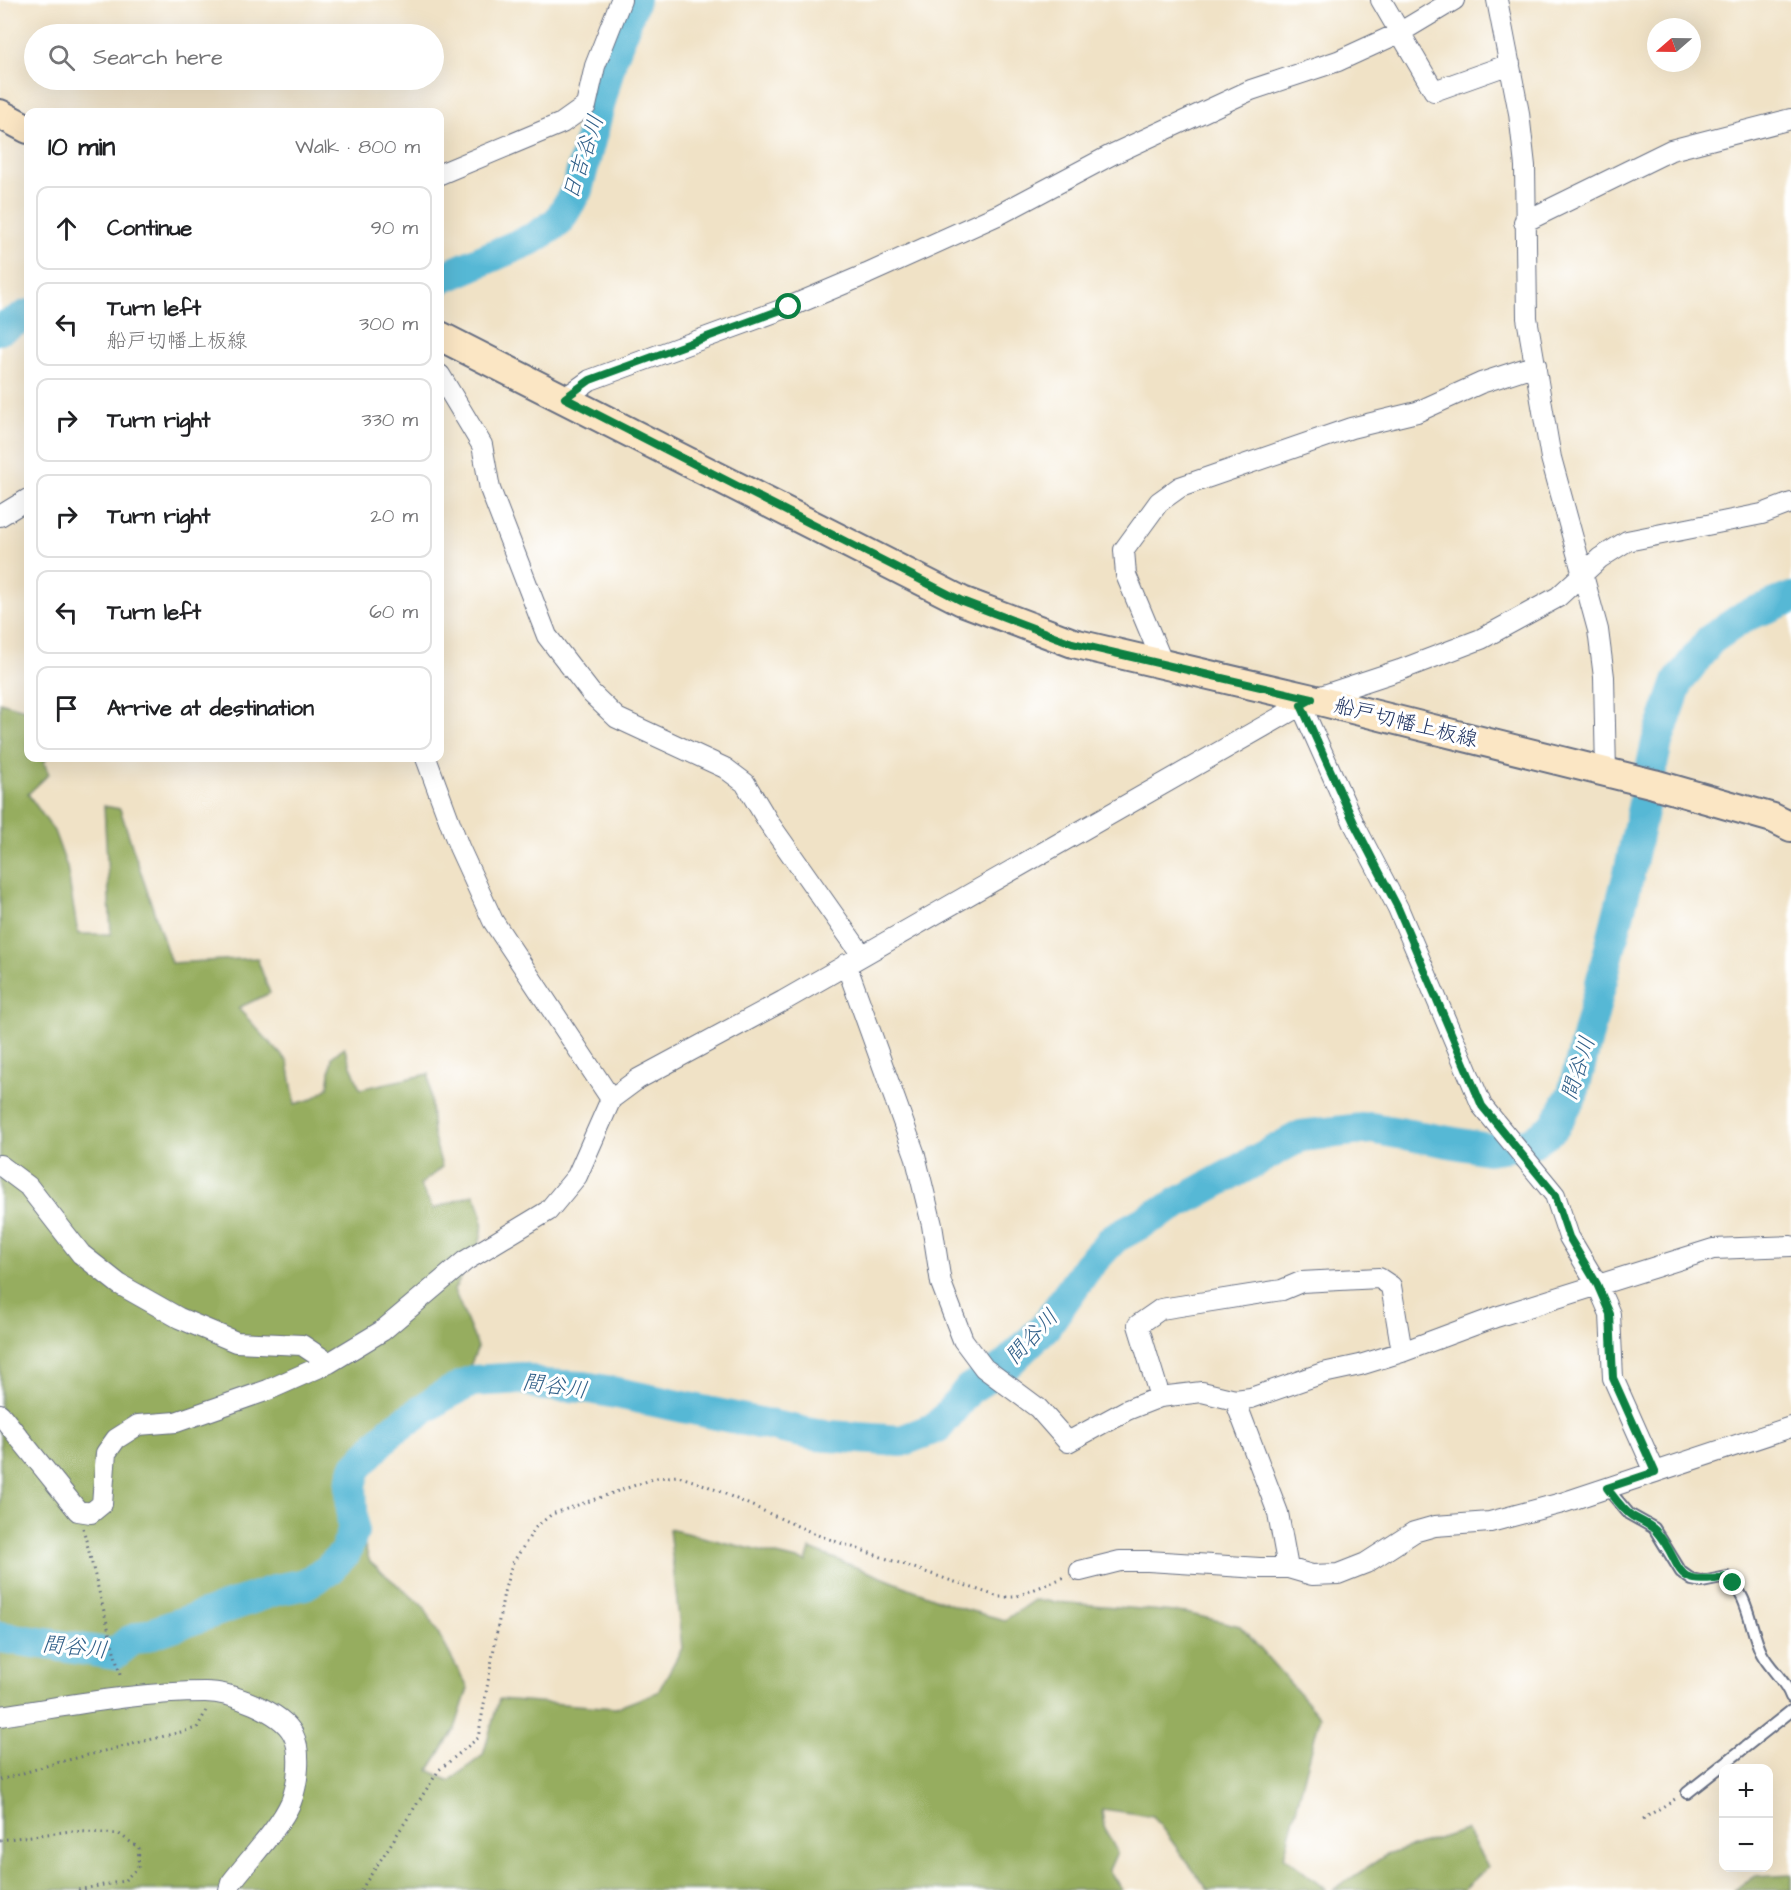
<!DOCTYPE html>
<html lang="en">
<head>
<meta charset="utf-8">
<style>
  :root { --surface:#fff; --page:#f2f2f2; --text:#202124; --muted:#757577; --line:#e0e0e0 }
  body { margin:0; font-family:"Architects Daughter","Klee One",sans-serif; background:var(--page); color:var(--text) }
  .controls { position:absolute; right:18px; bottom:18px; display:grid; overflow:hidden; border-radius:12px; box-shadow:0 6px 24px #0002 }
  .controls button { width:54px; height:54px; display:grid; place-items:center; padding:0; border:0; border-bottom:2px solid var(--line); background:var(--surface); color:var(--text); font:30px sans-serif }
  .compass { position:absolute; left:1647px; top:18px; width:54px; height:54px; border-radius:50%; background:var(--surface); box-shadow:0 6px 24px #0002; rotate:250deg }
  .stop { position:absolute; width:18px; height:18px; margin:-14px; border:4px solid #0b8043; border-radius:50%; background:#fff }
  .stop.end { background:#0b8043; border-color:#fff; box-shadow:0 2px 6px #0008 }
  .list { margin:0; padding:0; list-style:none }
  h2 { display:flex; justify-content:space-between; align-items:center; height:78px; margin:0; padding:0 24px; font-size:26px }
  h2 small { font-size:20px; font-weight:400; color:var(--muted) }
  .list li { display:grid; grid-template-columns:39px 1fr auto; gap:18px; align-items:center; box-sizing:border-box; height:84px; margin:0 12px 12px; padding:0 12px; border:2px solid var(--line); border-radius:12px }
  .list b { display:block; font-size:22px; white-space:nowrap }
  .list p { margin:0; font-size:20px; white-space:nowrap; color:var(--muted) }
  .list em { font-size:20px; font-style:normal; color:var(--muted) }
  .icon { flex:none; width:33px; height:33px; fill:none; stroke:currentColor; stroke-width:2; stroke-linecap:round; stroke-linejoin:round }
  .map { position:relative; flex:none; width:1791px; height:1890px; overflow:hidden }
  .search { position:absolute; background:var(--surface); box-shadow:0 6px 24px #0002; left:24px; top:24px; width:420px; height:66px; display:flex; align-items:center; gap:15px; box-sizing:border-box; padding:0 21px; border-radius:33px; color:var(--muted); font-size:22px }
  .panel { position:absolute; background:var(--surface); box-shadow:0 6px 24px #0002; left:24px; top:108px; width:420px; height:654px; border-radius:12px }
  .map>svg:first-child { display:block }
  .forest { fill:#96ad5e; stroke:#586e5e; stroke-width:1.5 }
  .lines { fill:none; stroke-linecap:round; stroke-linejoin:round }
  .river { stroke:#57b8d5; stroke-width:32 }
  .service-casing { stroke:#666e82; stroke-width:14 }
  .minor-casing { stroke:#666e82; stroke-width:22 }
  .secondary-casing { stroke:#666e82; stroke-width:32 }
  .path { stroke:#666e82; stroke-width:3; stroke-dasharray:1.5 4.5; stroke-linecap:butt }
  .service { stroke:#fff; stroke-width:10 }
  .minor { stroke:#fff; stroke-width:20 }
  .secondary { stroke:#fbe6c4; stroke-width:28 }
  .route { stroke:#0b8043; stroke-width:8 }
  .labels { text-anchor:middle; stroke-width:6; stroke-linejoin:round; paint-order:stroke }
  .street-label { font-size:21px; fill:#1b2f5e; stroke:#fff }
  .water-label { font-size:22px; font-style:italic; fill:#305f88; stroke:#fff }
</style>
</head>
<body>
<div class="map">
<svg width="1791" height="1890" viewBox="0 0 1791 1890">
  <rect width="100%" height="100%" fill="#fff"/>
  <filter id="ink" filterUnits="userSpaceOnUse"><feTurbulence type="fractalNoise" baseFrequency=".0167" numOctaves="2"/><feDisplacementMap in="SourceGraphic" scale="12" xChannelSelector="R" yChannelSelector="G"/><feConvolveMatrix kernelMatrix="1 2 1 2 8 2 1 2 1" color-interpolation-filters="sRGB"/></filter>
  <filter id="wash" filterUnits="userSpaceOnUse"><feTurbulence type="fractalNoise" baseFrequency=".008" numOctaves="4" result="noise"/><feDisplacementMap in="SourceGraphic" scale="24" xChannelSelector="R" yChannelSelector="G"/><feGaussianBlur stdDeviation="1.35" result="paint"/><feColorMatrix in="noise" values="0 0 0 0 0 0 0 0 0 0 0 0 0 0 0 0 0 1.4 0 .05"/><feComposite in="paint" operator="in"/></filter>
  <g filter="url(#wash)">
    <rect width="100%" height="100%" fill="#f0e2c6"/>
    <path class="forest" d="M0 702 28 710V758H47L44 763 49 774 28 794 54 831 67 867 78 934H111L104 806 120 809 171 963 257 958 270 993 238 1008 288 1062 295 1104 312 1099 328 1088 332 1057 344 1047 360 1089 429 1074 433 1134 442 1167 420 1185 433 1209 474 1194C495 1234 473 1254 454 1290L478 1347 467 1373 392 1417 364 1486 361 1534 370 1562 424 1607 468 1688 455 1729 429 1770 449 1781 483 1755 499 1699 616 1708 658 1692 682 1648 669 1529 806 1562 810 1549 960 1608 1005 1620 1034 1600 1186 1613 1240 1626 1320 1717 1284 1856 1326 1890H1208L1153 1816 1102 1809 1104 1827 1117 1852 1109 1870 1122 1890H0Z
      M1466 1830 1488 1867 1463 1890H1333L1386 1855Z
      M1791 1875V1890H1734L1755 1877Z"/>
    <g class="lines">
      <path class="river" d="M440 279 534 238 558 222 577 190 611 60 634 0
        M0 329 28 315
        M0 1637 114 1654 130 1641 276 1590 305 1584 327 1571 345 1553 353 1532 351 1485 356 1468 390 1432 443 1396 472 1381 522 1378 543 1385 584 1387 622 1394 816 1435 901 1441 938 1427 969 1389 1005 1366 1045 1327 1088 1266 1114 1238 1301 1136 1371 1128 1488 1149 1531 1143 1554 1127 1573 1093 1629 873 1657 742 1678 682 1710 640 1745 616 1791 598"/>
    </g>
  </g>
  <g filter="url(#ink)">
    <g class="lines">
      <g class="service-casing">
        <path id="service" d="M1607 1488 1629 1514 1654 1528 1681 1572 1692 1580 1702 1582 1727 1577C1750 1597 1749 1628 1762 1654 1770 1669 1786 1681 1791 1697
          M1687 1793 1791 1711"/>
      </g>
      <g class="minor-casing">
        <path id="minor" d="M1381 0 1434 91 1510 64
          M1497 0 1519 113 1525 166 1527 318 1551 458 1598 630 1604 677 1606 773
          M440 174 562 123 586 106 595 66 621 0
          M1524 222 1671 150 1791 119
          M440 375 482 445 490 489 547 636 591 693 617 718 725 768 745 783 769 823 862 955
          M565 398 590 380 789 307 867 274 1000 214 1111 155 1251 90 1338 61 1399 33 1454 0
          M0 516 28 499
          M1164 666 1126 575 1124 550 1159 502 1180 487 1351 428 1417 412 1481 383 1536 365
          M1301 705 1355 826 1398 908 1482 1106 1555 1195 1569 1237 1597 1284 1610 1314 1613 1378 1655 1472
          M426 758 459 847 493 921 611 1099
          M846 964 915 1155 932 1225 941 1283 963 1340 984 1368 1038 1408 1068 1442 1127 1410 1160 1397 1202 1392 1235 1400 1251 1398 1323 1373 1360 1365 1402 1352 1496 1317 1713 1249 1791 1246
          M0 1165 28 1186 81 1254 119 1284 179 1318 236 1342 302 1345 329 1363
          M1160 1397 1138 1325 1161 1309 1282 1290 1301 1282 1379 1278 1391 1286 1402 1352
          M1235 1400 1278 1513 1288 1568
          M0 1414 78 1511 91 1513 102 1504 106 1453 116 1439 138 1425 176 1422 268 1390 329 1363 382 1331 465 1261 548 1211 577 1176 611 1099 638 1079 783 1001 1312 699 1400 670 1481 639 1558 597 1600 558 1627 541 1762 514 1791 503
          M1080 1571 1120 1561H1148L1260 1568H1288L1312 1575 1338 1574 1366 1563 1414 1532 1435 1526 1490 1522 1562 1503 1791 1427
          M0 1716C67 1706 137 1692 205 1692 230 1692 281 1711 293 1734 302 1752 298 1784 291 1802 279 1829 249 1859 231 1883L229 1890"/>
      </g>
      <g class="secondary-casing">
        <path id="secondary" d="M0 114 28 129
          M440 336 962 601 1073 643 1312 699 1654 784 1773 818 1791 827"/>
      </g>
      <path class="path" d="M83 1528 121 1679
        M0 1780 56 1763 197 1728 206 1711
        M1643 1819 1675 1799
        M0 1840 71 1831 119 1834 139 1848 138 1867 124 1881 78 1890
        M361 1890 439 1770 478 1738 504 1592 512 1564 536 1527 552 1514 656 1478 678 1476 705 1485 820 1536 999 1597H1015L1065 1577"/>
      <use href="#service" class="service"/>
      <use href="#minor" class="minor"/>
      <use href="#secondary" class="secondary"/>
    </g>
  </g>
  <g class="lines" filter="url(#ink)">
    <path class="route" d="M789 307 590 380 565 398 962 601 1072 643 1312 699 1301 705 1355 825 1398 908 1482 1106 1555 1195 1569 1237 1597 1284 1610 1314 1613 1378 1655 1472 1607 1488C1614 1497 1622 1509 1632 1516 1639 1520 1649 1524 1655 1530 1685 1563 1669 1589 1726 1577L1733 1583"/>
  </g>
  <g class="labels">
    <g class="street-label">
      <text transform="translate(1406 722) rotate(14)" y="7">船戸切幡上板線</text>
    </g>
    <g class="water-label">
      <text transform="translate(582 157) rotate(-72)" y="8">日吉谷川</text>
      <text transform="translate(1577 1068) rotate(-72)" y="8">間谷川</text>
      <text transform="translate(1031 1336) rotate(-47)" y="8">間谷川</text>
      <text transform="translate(555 1385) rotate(8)" y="8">間谷川</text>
      <text transform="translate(75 1646) rotate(6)" y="8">間谷川</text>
    </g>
  </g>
</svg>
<div class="controls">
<button>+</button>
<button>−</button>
</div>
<svg class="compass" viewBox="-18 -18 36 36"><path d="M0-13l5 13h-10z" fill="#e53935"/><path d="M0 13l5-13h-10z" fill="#757577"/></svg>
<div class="stop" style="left:789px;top:307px"></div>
<div class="stop end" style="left:1733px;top:1583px"></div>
<div class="search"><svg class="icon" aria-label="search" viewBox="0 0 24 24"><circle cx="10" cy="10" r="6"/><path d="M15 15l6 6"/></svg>Search here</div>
<section class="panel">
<h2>10 min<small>Walk · 800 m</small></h2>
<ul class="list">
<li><svg class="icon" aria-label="ahead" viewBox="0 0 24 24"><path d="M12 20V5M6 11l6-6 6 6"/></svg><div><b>Continue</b></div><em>90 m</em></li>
<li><svg class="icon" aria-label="left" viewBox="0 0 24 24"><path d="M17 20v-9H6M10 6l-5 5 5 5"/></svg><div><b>Turn left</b><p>船戸切幡上板線</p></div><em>300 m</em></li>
<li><svg class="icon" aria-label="right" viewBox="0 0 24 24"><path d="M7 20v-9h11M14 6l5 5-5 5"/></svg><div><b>Turn right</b></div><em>330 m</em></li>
<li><svg class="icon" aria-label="right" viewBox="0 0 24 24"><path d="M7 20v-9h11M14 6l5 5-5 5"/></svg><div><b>Turn right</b></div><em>20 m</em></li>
<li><svg class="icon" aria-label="left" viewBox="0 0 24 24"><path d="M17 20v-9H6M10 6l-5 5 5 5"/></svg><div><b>Turn left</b></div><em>60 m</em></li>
<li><svg class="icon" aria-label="arrive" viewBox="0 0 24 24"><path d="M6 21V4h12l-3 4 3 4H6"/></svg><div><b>Arrive at destination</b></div></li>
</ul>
</section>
</div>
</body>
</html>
